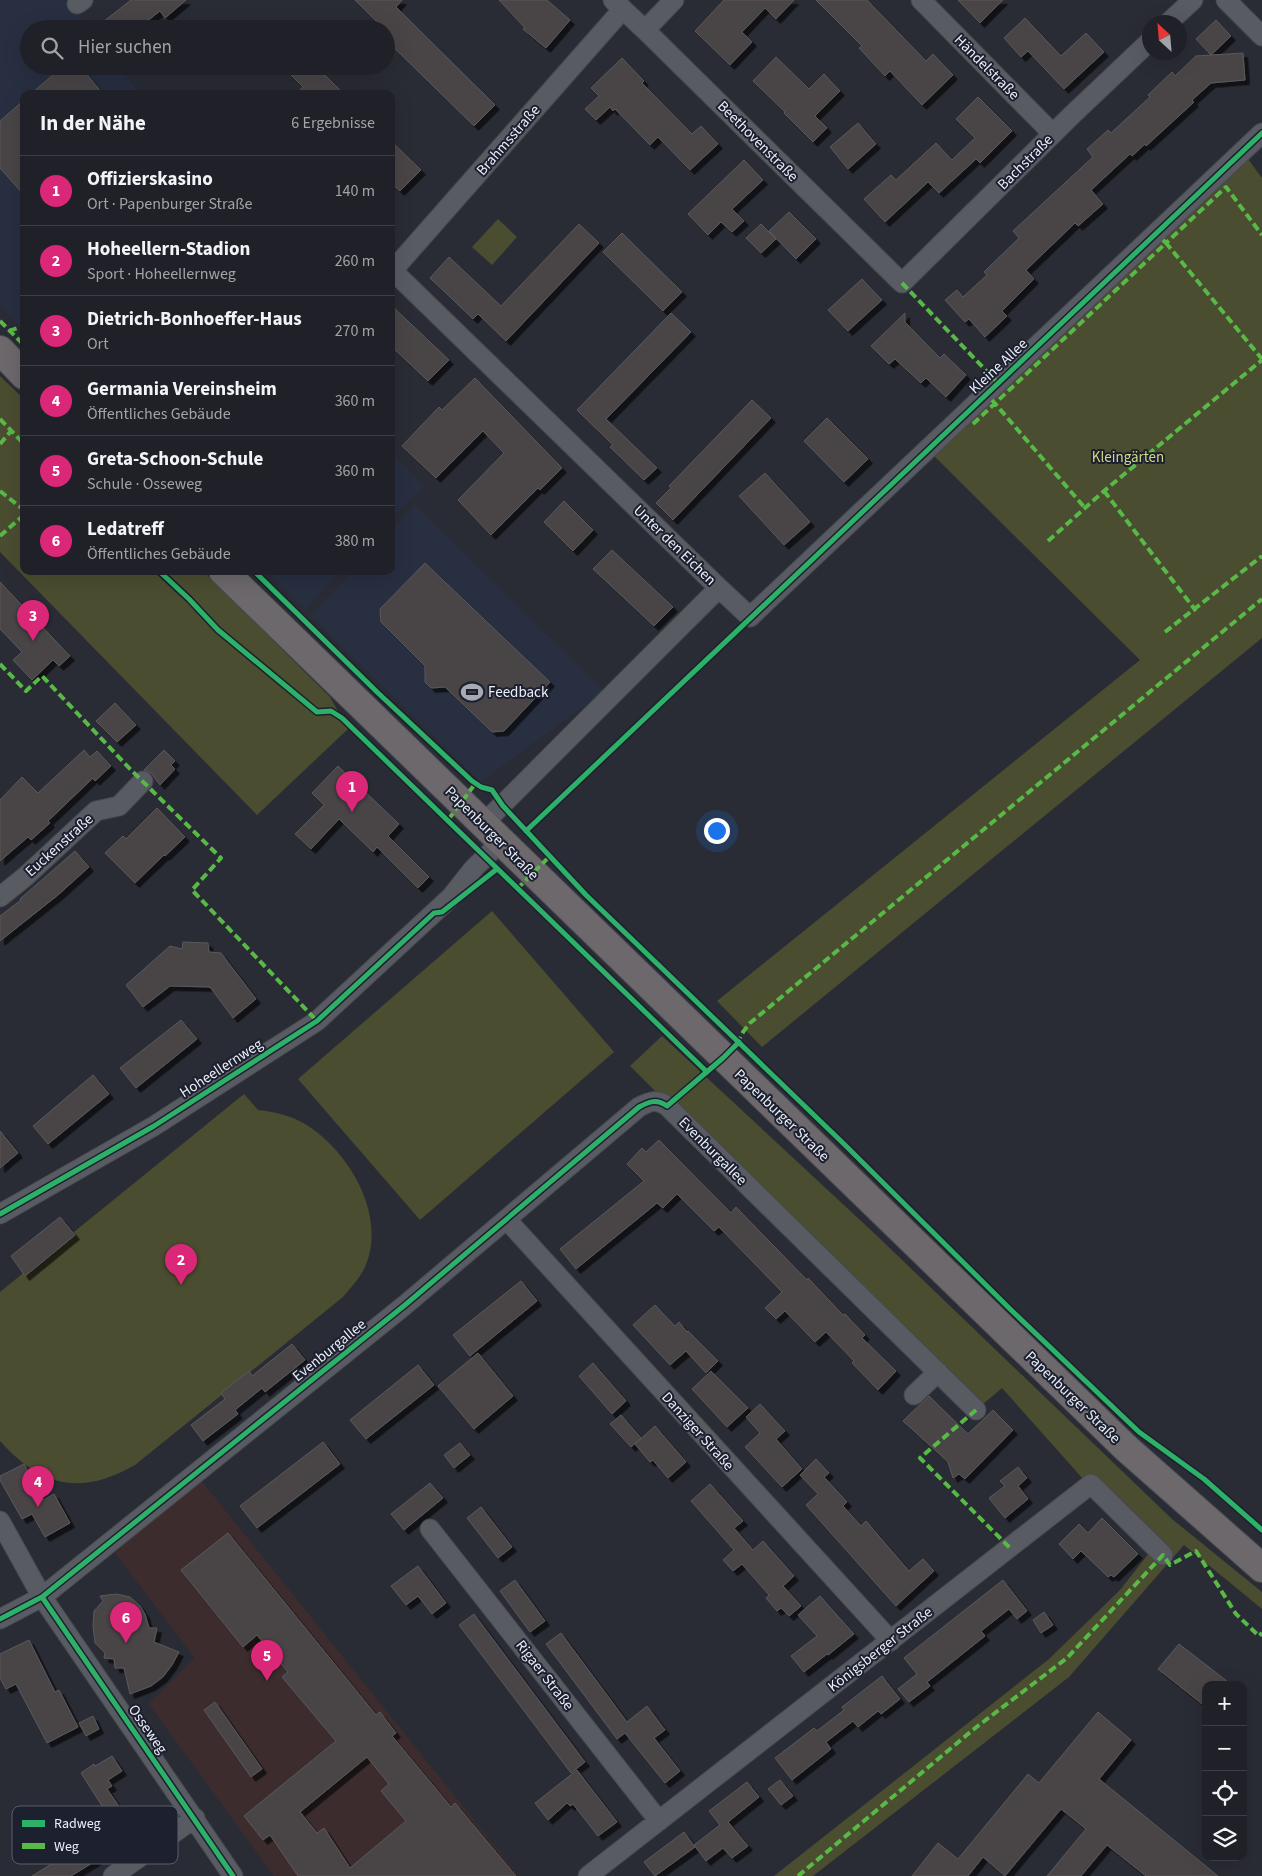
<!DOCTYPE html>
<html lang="de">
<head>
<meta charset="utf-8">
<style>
  :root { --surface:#202128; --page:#2d2e34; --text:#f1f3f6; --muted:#a2a3a8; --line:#3d3e45; --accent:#db2777 }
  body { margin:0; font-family:"Source Sans 3",sans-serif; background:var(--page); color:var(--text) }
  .controls { position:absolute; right:15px; bottom:15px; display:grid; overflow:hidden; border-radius:10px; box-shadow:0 5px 20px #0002 }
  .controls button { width:45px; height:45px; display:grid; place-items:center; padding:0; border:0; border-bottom:1px solid var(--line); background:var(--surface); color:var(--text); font:25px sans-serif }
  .compass { position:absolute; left:1142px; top:15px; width:45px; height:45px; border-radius:50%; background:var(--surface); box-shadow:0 5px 20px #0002; rotate:334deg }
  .you { position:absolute; left:716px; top:830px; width:18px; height:18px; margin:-12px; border:4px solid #fff; border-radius:50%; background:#1a73e8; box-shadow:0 0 0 8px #1a73e833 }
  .badge { display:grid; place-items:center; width:32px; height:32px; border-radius:50%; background:var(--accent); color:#fff; font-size:16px; font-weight:700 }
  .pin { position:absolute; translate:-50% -41px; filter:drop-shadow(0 1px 2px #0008) }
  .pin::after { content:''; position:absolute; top:26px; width:18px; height:15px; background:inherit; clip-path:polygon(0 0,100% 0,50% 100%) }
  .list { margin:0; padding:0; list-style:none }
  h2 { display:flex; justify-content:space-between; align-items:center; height:65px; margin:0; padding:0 20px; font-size:21px }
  h2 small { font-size:16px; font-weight:400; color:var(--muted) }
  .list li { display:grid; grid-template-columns:32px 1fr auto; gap:15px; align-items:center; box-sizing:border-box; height:70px; padding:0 20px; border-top:1px solid var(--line) }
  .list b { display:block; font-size:19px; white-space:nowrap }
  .list p { margin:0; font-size:16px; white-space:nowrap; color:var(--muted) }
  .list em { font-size:16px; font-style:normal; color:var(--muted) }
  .icon { flex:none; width:28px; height:28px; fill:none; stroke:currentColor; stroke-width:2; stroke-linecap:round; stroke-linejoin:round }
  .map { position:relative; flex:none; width:1262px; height:1876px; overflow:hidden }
  .search { position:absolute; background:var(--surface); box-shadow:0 5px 20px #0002; left:20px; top:20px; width:375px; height:55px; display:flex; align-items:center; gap:12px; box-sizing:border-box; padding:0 18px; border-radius:28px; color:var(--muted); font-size:19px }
  .panel { position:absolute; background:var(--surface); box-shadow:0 5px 20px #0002; left:20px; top:90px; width:375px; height:485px; border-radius:10px }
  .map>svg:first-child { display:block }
  .built { fill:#282f41 }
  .education { fill:#3d2c2d }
  .green { fill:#4a4d30 }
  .building { fill:#484547; stroke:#5b595a; fill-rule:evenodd; filter:url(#shadow) }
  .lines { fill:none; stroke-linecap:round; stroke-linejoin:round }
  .minor-casing { stroke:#474950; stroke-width:21 }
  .primary-casing { stroke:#474950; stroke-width:30 }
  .minor { stroke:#585b61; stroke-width:19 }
  .primary { stroke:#6c686c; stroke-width:28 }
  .quiet { stroke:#58b947; stroke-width:4; stroke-dasharray:8 4; stroke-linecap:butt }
  .cycleway-casing { stroke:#1c202f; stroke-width:8 }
  .cycleway { stroke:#2db169; stroke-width:5 }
  .labels { text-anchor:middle; stroke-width:4; stroke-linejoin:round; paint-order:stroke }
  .street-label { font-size:15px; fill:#eaeef8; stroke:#1c202f }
  .park-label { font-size:15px; fill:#d2d983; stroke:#1c202f }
  .poi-label { font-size:15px; fill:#eaeef8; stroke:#1c202f; text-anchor:start }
  .key { fill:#1c202f; stroke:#5a5e6b; stroke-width:1 }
  .key-label { font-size:14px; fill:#eaeef8 }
</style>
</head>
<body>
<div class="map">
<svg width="1262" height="1876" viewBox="0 0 1262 1876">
  <defs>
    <filter id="shadow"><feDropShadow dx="4.5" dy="4.5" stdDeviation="0" flood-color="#0009"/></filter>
  </defs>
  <rect width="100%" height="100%" fill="#2a2c35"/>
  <path class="built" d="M0 0H66L89 29H29V66H118L140 94H24V331L0 305Z
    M391 453 424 486 391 519Z
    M415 505 604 691 481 782 311 616 353 571H391V530Z
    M266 571H341L305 609Z"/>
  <path class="education" d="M200 1479 519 1876H274L149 1704 195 1658 112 1549Z"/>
  <path class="green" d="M1248 159 1262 178V638L762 1047 717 1001 1140 660 933 455Z
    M498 219 517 237 492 265 472 247Z
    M0 376 24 399V571H203L330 697 348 729 257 815 0 552Z
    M492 911 614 1052 420 1220 298 1079Z
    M662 1036 874 1233 1172 1519 1262 1592V1609L1184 1545 1069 1677 813 1876H774L1049 1659 1120 1590 1149 1553 1002 1388 976 1410 630 1066Z
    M244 1094 258 1110C275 1112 290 1115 305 1124 348 1150 385 1212 367 1262 362 1276 352 1286 343 1297L135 1465C81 1496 41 1487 0 1441V1292Z"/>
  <path class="building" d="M131 0H186L165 18 160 11 137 29H94Z
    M355 0H402L396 7 495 105 474 126 386 40V29H370L377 22Z
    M499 0H547L570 20 546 48 523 29 525 28Z
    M724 0H794L776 19 765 8 742 32 752 42 730 65 695 31Z
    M816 0H867L926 61 933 54 953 75 922 105 890 71 885 76 859 48 862 46Z
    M958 0H1003L980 23Z
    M1025 18 1061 56 1086 33 1104 52 1064 89 1028 51 1021 57 1004 38Z
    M1216 20 1231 36 1211 55 1196 39Z
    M1243 53 1245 80 1211 83 1192 100 1194 102 1146 146 1145 144 1132 156 1130 154 1091 190 1103 204 1078 226 1075 223 1026 270 1034 279 1002 311 1007 316 985 337 969 319 965 322 945 300 957 290 963 297 987 275 984 272 1019 238 1013 231 1093 157 1087 149 1108 130 1111 133 1150 97 1148 95 1172 72 1175 76 1196 56Z
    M776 57 809 89 824 74 840 91 815 116 827 128 813 142 784 113 785 112 753 81Z
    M622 58 644 81 642 83 692 134 701 126 718 144 690 170 658 137 650 145 615 109 613 111 610 107 596 120 585 109 599 96 591 88Z
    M63 66H80L103 94H31Z
    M282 66H316L344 94H296L303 87Z
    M978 97 1012 131 980 163 976 159 939 193 928 182 885 222 864 199 891 175 896 180 936 143 952 160 975 138 956 119Z
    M24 100V195L0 168V121Z
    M858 123 876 144 848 169 830 147Z
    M391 141 421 170 400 191 391 183Z
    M744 160 763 180 732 209 744 221 732 232 721 222 708 235 688 214Z
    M789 212 816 239 796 259 769 231Z
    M579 224 599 243 506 341 478 314 473 319 430 278 449 257 501 306Z
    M761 224 776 239 761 253 746 238Z
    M622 233 682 292 663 311 603 252Z
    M862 279 882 300 848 331 828 310Z
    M391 305 449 360 428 381 391 346Z
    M671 313 691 332 606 419 657 468 644 480 610 447 613 445 577 410Z
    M905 313V322L940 358 944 354 966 375 946 397 926 378 921 383 895 359 889 364 871 346Z
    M475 378 562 468 540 490 538 488 491 535 458 500 504 453 483 431 436 478 402 446 439 407 442 410Z
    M752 400 771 418 673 520 656 503 671 488 669 486Z
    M827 418 868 459 844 482 804 441Z
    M765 473 810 522 784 545 739 496Z
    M564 501 593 530 573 551 544 522Z
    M612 550 673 607 654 626 593 569Z
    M425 563 550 682 504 731 492 732 445 687 431 688 425 682V666L381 622 380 609Z
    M0 582 70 656 59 666 53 660 32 680 13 660 22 652 0 629Z
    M115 703 136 725 117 742 96 721Z
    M84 750 90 757 97 751 111 766 95 781 93 778 48 821 50 823 31 840 28 837 0 861V800L22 777 38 793Z
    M164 750 175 761 171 765 175 769 160 785 151 773 144 770Z
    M338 766 399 824 388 836 429 877 418 888 377 847 373 852 339 819 311 849 295 834 324 805 312 793Z
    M157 808 185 837 165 856 164 855 135 883 105 853 123 836 126 839Z
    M75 851 89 867 58 895 0 941V916L21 900 20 899Z
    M183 942 208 943 209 952 221 953 256 999 233 1018 210 987 170 986 143 1007 126 985 170 946 182 949Z
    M181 1020 197 1039 136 1088 120 1068Z
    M93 1075 109 1094 48 1144 33 1126Z
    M0 1131 18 1153 0 1168Z
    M659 1140 731 1213 736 1207 807 1280 808 1278 843 1315 845 1314 865 1335 862 1338 896 1371 878 1390 852 1363 854 1361 826 1332 815 1342 785 1311 776 1319 765 1308 782 1292 719 1227 714 1231 677 1194 663 1208 657 1203 576 1269 560 1249 644 1181 627 1164 642 1148 646 1152Z
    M60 1217 75 1235 25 1276 11 1256Z
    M521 1281 537 1301 470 1356 453 1335Z
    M655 1305 675 1326 679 1322 687 1332 688 1331 718 1361 706 1373 686 1351 670 1365 633 1325Z
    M292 1344 305 1360 265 1392 262 1388 235 1410 238 1414 203 1441 191 1425 225 1399 221 1393 249 1371 252 1376Z
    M478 1353 513 1396 474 1429 438 1386Z
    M593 1363 626 1401 612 1414 579 1376Z
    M418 1365 434 1385 366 1439 350 1420Z
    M711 1371 748 1408 727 1427 692 1389Z
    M929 1396 968 1434 993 1410 1013 1430 965 1479 959 1474 953 1478 948 1462 903 1421Z
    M760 1404 785 1431 776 1439 802 1469 782 1487 745 1447 760 1433 746 1417Z
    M621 1415 641 1438 631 1447 610 1424Z
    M655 1426 686 1462 668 1478 653 1460 650 1462 635 1444Z
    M323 1442 340 1464 257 1528 240 1506Z
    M460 1443 470 1455 454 1468 444 1455Z
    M816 1459 829 1473 824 1477 847 1502 843 1506 861 1526 866 1521 909 1571 923 1559 934 1571 896 1606 806 1505 818 1494 800 1475Z
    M24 1464 43 1500 54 1494 70 1523 45 1537 32 1514 22 1519 0 1480V1476Z
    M1018 1467 1027 1478 1018 1486 1028 1499 1005 1518 989 1498 1005 1486 1000 1481Z
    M430 1483 443 1498 404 1530 391 1514Z
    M710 1484 743 1521 734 1528 753 1550 763 1541 794 1576 783 1586 801 1606 789 1616 781 1608 777 1611 766 1598 769 1595 742 1564 733 1571 723 1560 734 1550 691 1501Z
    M481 1507 512 1547 498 1558 467 1518Z
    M1102 1518 1138 1554 1114 1577 1111 1575 1108 1577 1081 1551 1073 1559 1059 1544 1079 1524 1088 1533Z
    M228 1533 376 1715 380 1712 396 1733 392 1736 451 1807 455 1803 516 1876H298L270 1835 263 1840 244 1816 336 1741 282 1677 288 1672 257 1635 243 1647 181 1570ZM367 1757 389 1784 381 1791 406 1821 350 1868 324 1828 317 1833 300 1812Z
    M418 1566 446 1603 432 1614 418 1596 406 1605 391 1586Z
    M515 1580 545 1621 530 1632 500 1591Z
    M1003 1580 1027 1611 1017 1619 1009 1609 981 1631 985 1636 927 1682 930 1686 909 1702 898 1689 917 1674 904 1658Z
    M116 1594 130 1597 140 1606 145 1614 149 1628H157L154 1642 179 1652 172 1665 163 1677 151 1686 130 1694 124 1668H115L114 1659 104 1658 105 1653 95 1643 93 1626 94 1611 103 1601 100 1596Z
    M820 1596 854 1634 828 1655 827 1654 804 1672 791 1656 817 1636 798 1615Z
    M1044 1612 1053 1625 1041 1633 1033 1620Z
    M474 1614 585 1762 571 1773 459 1625Z
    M561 1633 627 1722 647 1706 665 1730 654 1738 680 1771 665 1783 625 1733 617 1739 546 1644Z
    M29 1640 55 1692 59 1690 78 1727 47 1743 16 1684 6 1689 0 1678V1654Z
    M1179 1644 1232 1685H1206V1707L1158 1669Z
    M882 1676 900 1699 881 1714 878 1711 858 1727 853 1721 826 1742 831 1749 792 1780 775 1758 814 1728 817 1731 844 1710 842 1707Z
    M215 1702 262 1769 251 1777 204 1710Z
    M1098 1712 1131 1740 1099 1779 1218 1876H1146L1107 1845 1081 1876H1047L1086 1829 1061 1809 1005 1876 983 1857 968 1876H912L938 1843 958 1859 1028 1774 1039 1783Z
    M93 1716 99 1729 86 1736 79 1723Z
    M112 1756 122 1771 108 1780 112 1786 107 1789 123 1812 111 1820 81 1773 94 1764 95 1766Z
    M577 1770 617 1822 598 1836 573 1804 570 1806 567 1803 548 1820 535 1803Z
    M780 1780 793 1796 781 1805 768 1789Z
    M747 1782 759 1797 728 1822 748 1846 732 1858 723 1848 706 1861 694 1845 720 1825 709 1811Z
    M684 1832 695 1847 655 1876 644 1862Z
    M86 1843 97 1860 71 1876H32Z"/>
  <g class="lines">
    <g class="minor-casing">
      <path id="minor" d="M613 0 645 30 902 283 1073 114 1150 41
        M921 0 1053 134
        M1226 0 1262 36
        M77 4 83 0
        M1169 22 1193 0
        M645 30 674 0
        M391 269 719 588 483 824
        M393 270 623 9
        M719 588 750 617 1262 133
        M0 897 26 876 96 811 119 806 143 781
        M0 1214 154 1126 317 1021 451 897 474 868 501 842
        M507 1220 891 1641
        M914 1395 938 1372
        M0 1521 42 1597 233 1876
        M430 1529 659 1821
        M0 1619 42 1597 405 1305 639 1107C650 1101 657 1099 667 1106L976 1410
        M113 1876 195 1818
        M588 1876 1091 1484 1163 1555"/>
    </g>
    <g class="primary-casing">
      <path id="primary" d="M0 350 24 375
        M223 571 1126 1448 1262 1568"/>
    </g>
    <use href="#minor" class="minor"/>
    <use href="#primary" class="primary"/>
    <path class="quiet" d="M1163 240 1166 243 1226 187 1262 235
      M902 283 998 383 997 386
      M0 321 24 345
      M9 331 24 326
      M992 400 1085 508
      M0 419 24 444
      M973 424 1166 243 1262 359
      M0 444 11 431
      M0 491 24 510
      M1104 491 1196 611
      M0 536 24 515
      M1048 541 1104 491 1262 360
      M1165 632 1262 556
      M0 664 26 691 42 676 131 770 221 858 192 890 317 1021
      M448 820 475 784
      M517 889 549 857
      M737 1044 743 1032 750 1023 1262 599
      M976 1410 920 1458 1010 1548
      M798 1876 974 1729 1067 1658 1163 1555 1170 1565 1196 1551 1236 1614 1259 1636 1262 1633"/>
    <g class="cycleway-casing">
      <path id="cycleway" d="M159 571 189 599 218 630 317 712 331 711 342 718 707 1072
        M254 571 377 692 472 781 481 787 492 790 503 806 586 895 845 1145 1010 1309 1139 1432 1204 1479 1262 1530
        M526 831 1262 133
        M0 1214 154 1126 317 1021 434 913 442 912 497 869
        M42 1597 233 1876
        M0 1619 42 1597 93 1556 405 1305 639 1107C650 1101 657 1099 667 1106L723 1058 739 1042"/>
    </g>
    <use href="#cycleway" class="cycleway"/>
  </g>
  <defs>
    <g id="stadium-bare" transform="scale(1.725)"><path d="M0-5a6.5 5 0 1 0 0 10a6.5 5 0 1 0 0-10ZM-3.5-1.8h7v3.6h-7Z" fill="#a7aab4" stroke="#1c202f" stroke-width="2.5" paint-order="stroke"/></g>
  </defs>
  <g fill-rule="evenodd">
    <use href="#stadium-bare" x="472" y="692"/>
  </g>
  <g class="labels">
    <g class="street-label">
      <text transform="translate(987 67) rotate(45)" y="5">Händelstraße</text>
      <text transform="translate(508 140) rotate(-49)" y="5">Brahmsstraße</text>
      <text transform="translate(758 141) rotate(45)" y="5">Beethovenstraße</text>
      <text transform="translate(1025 162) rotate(-45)" y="5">Bachstraße</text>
      <text transform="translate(998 366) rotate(-43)" y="5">Kleine Allee</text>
      <text transform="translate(675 545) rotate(44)" y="5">Unter den Eichen</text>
      <text transform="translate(492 833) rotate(45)" y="5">Papenburger Straße</text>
      <text transform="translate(59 845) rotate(-42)" y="5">Euckenstraße</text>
      <text transform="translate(221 1068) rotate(-33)" y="5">Hoheellernweg</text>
      <text transform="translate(782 1115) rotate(44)" y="5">Papenburger Straße</text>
      <text transform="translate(713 1151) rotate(45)" y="5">Evenburgallee</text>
      <text transform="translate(329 1350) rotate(-39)" y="5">Evenburgallee</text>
      <text transform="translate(1073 1397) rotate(44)" y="5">Papenburger Straße</text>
      <text transform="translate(698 1431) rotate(48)" y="5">Danziger Straße</text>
      <text transform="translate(880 1649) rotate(-38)" y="5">Königsberger Straße</text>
      <text transform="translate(545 1675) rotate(52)" y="5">Rigaer Straße</text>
      <text transform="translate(148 1729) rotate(55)" y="5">Osseweg</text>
    </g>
    <g class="park-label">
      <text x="1128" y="462">Kleingärten</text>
    </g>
    <g class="poi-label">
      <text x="488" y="697">Feedback</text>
    </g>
  </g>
  <rect x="12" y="1806" width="166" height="58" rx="8" class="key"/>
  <rect x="22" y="1820" width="23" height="7" fill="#2db169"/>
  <rect x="22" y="1843" width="23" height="6" fill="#58b947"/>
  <g class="key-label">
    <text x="54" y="1828">Radweg</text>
    <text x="54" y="1851">Weg</text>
  </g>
</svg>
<div class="controls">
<button>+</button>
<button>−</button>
<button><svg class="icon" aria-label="locate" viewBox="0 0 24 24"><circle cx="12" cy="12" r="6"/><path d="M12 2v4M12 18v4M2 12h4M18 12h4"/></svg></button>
<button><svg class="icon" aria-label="layers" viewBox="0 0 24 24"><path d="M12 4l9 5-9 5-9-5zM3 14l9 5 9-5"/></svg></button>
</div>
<svg class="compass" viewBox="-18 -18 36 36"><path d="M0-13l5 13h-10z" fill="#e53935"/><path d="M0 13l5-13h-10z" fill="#a2a3a8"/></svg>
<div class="you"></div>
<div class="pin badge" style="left:352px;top:812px">1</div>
<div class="pin badge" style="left:181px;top:1285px">2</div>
<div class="pin badge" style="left:33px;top:641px">3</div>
<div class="pin badge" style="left:38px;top:1507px">4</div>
<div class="pin badge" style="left:267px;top:1681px">5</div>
<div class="pin badge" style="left:126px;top:1643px">6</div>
<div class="search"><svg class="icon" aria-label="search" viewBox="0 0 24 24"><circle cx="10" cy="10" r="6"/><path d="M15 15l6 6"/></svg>Hier suchen</div>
<section class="panel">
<h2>In der Nähe<small>6 Ergebnisse</small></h2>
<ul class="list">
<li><span class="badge">1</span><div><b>Offizierskasino</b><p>Ort · Papenburger Straße</p></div><em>140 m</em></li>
<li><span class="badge">2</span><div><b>Hoheellern-Stadion</b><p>Sport · Hoheellernweg</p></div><em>260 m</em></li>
<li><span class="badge">3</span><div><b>Dietrich-Bonhoeffer-Haus</b><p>Ort</p></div><em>270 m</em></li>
<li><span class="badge">4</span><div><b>Germania Vereinsheim</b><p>Öffentliches Gebäude</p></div><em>360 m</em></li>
<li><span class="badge">5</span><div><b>Greta-Schoon-Schule</b><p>Schule · Osseweg</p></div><em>360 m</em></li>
<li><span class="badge">6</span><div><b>Ledatreff</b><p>Öffentliches Gebäude</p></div><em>380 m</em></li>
</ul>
</section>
</div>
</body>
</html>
